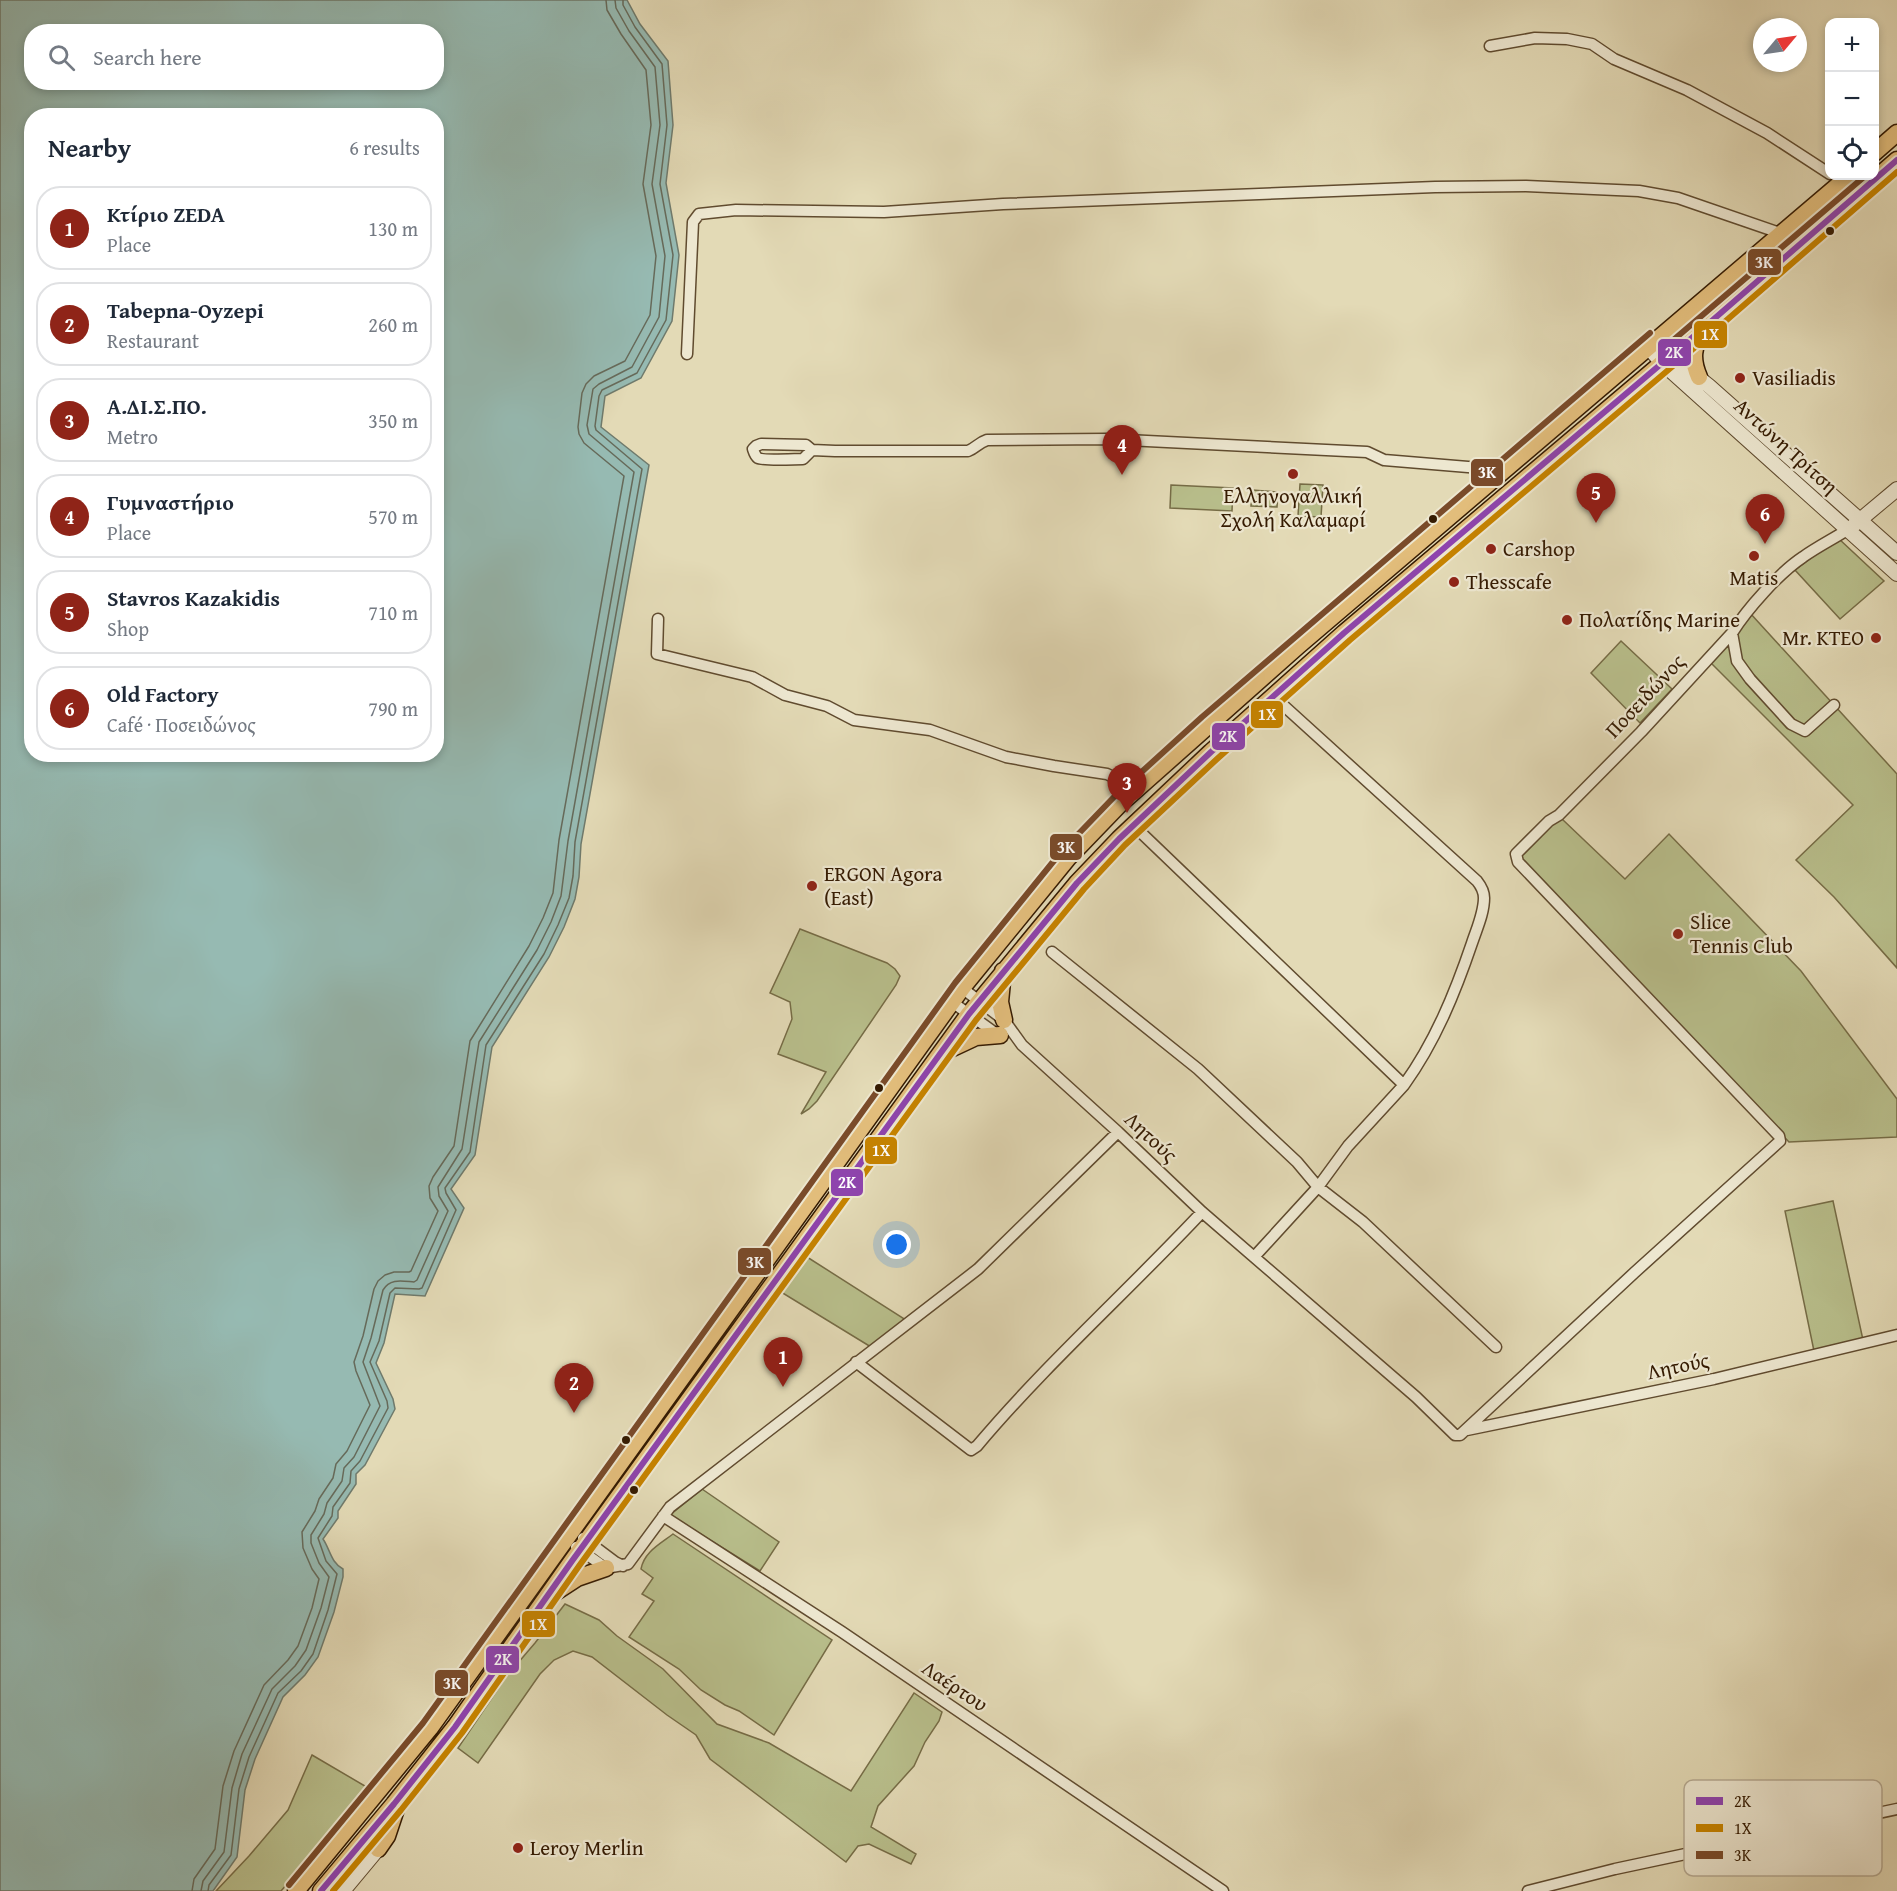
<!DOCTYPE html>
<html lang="en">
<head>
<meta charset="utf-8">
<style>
  :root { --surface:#fff; --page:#f2f2f3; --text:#1f2937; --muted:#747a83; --line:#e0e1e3; --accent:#8f2418 }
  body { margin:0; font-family:"Gentium Book Plus",serif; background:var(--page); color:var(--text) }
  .controls { position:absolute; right:18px; top:18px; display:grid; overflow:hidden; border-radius:12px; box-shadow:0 3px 9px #0003 }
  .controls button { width:54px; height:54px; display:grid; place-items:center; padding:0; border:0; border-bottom:2px solid var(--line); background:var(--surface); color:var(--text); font:30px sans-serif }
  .compass { position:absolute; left:1753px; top:18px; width:54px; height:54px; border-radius:50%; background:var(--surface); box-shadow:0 3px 9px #0003; rotate:61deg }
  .you { position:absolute; left:897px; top:1245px; width:21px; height:21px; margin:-15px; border:4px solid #fff; border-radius:50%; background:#1a73e8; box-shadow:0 0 0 9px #1a73e833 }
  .badge { display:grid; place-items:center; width:39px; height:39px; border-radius:50%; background:var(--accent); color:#fff; font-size:20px; font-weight:700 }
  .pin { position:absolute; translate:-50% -50px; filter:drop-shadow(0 2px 3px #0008) }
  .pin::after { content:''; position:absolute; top:32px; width:21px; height:18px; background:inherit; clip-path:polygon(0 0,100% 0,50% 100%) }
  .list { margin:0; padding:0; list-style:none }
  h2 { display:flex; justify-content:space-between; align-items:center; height:78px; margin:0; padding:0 24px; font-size:26px }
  h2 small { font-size:20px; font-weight:400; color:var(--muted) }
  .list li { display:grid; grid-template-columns:39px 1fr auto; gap:18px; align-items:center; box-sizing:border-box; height:84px; margin:0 12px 12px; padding:0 12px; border:2px solid var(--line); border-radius:24px }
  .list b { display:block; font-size:22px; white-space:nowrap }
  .list p { margin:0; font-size:20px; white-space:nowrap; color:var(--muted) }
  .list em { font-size:20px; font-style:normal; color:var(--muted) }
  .icon { flex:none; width:33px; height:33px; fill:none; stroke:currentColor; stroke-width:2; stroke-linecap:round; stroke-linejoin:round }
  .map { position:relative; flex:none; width:1897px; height:1891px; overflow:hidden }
  .search { position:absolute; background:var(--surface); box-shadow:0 3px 9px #0003; left:24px; top:24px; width:420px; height:66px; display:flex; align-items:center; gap:15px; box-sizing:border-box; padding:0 21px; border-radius:24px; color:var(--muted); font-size:22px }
  .panel { position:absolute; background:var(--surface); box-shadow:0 3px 9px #0003; left:24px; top:108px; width:420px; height:654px; border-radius:24px }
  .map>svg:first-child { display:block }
  .green { fill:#b8be8b; stroke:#766c46; stroke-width:1.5 }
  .water { fill:#96bab2; stroke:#6f7a6c; stroke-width:1.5; fill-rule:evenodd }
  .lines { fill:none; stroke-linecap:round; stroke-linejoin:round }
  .shore { stroke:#666a5a; stroke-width:1.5 }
  .minor-casing { stroke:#604b2f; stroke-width:13 }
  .tertiary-casing { stroke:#604b2f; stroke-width:16 }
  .primary-casing { stroke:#351b02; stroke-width:19 }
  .minor { stroke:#ede7d0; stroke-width:10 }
  .tertiary { stroke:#ede7d0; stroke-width:14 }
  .primary { stroke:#e2bd7b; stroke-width:16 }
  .bus-1-casing { stroke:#ede7d0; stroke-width:10 }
  .bus-2-casing { stroke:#ede7d0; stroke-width:10 }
  .bus-3-casing { stroke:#ede7d0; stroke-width:10 }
  .bus-1 { stroke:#8e44ad; stroke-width:6 }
  .bus-2 { stroke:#c68300; stroke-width:6 }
  .bus-3 { stroke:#7a4b2a; stroke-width:6 }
  .bus-dot { fill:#351b02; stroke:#ede7d0; stroke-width:2 }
  .poi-dot { fill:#8f2418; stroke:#ede7d0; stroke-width:2 }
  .labels { text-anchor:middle; stroke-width:4.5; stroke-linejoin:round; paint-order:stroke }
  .poi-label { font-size:21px; fill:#351b02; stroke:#ede7d0; text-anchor:start }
  .street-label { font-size:21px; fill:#351b02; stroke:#ede7d0 }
  .key { fill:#ede7d0; stroke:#b6aa92; stroke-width:1.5 }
  .key-label { font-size:16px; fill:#351b02 }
  .line-badge { stroke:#ede7d0; stroke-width:2 }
  .badge-label { font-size:16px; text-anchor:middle; font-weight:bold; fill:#fff }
</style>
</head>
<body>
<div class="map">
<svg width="1897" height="1891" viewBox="0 0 1897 1891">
  <rect width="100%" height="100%" fill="#e3dab6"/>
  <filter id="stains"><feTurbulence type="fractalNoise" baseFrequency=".00333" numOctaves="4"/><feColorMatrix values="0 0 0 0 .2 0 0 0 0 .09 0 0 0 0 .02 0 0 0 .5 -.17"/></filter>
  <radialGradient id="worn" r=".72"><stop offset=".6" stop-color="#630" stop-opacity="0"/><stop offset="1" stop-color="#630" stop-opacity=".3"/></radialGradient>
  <path class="green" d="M1300 484 1323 485 1321 517 1298 516Z
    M1171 485 1233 488 1232 511 1170 508Z
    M1252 490 1278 492 1277 507 1251 506Z
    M1838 538 1884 581 1840 619 1795 570Z
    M1750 613 1897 774V968L1834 897 1796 860 1853 805 1709 661Z
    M1621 641 1672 689 1640 723 1591 673Z
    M1562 819 1625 879 1669 834 1801 971 1897 1099V1137L1789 1142 1512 853 1545 820Z
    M800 929 887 963 895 969 900 976 896 985 817 1101 809 1109 801 1114 826 1072 778 1054 792 1019 790 1002 770 993Z
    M1833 1201 1863 1340 1814 1351 1785 1211Z
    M807 1257 906 1320 871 1347 781 1292Z
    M702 1489 779 1542 760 1571 670 1515Z
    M673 1534 832 1640 774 1735 739 1711 725 1705 701 1690 679 1669 629 1637 654 1601 642 1594 653 1578 641 1569C644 1552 660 1544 673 1534Z
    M565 1604 599 1620 617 1636 663 1669 717 1724 769 1743 851 1791 914 1693 942 1712 939 1721 925 1742 914 1766 878 1806 871 1827 916 1854 911 1864 869 1844 858 1846 846 1862 710 1759 696 1735 667 1715 592 1657 573 1651 554 1660 540 1674 478 1763 458 1748 506 1677 535 1643Z
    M312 1755 370 1789 281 1891H216L249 1856 288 1810Z"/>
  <path class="water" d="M0 0H627L640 24 668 61 673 125 666 183 679 255 672 321 641 378 605 396 601 427 649 465 581 844 579 877 575 899 564 927 549 957 492 1047 475 1155 451 1189 464 1208 425 1296 395 1294 384 1343 376 1363 393 1399 395 1409 365 1465 356 1474V1484L338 1511V1518L323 1539C330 1549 331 1563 343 1569V1577L334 1612 318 1657 305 1675 283 1697 255 1759 245 1790 237 1857 213 1891H0ZM32 32H436V82H32ZM32 116H436V754H32Z"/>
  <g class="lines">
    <path class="shore" d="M192 1891 194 1879 215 1849 223 1786 234 1751 264 1685 288 1660 298 1646 312 1608 319 1579 312 1569 303 1548 302 1532 315 1511 319 1499 333 1478 336 1464 347 1451 370 1405 356 1371 354 1362 363 1336 374 1289 378 1281 385 1275 394 1272H409L411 1271 438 1211 430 1198 429 1186 433 1177 454 1146 470 1041 529 946 543 918 553 893 559 840 624 476 584 443 579 434 578 427 582 393 586 384 594 376 625 361 650 315 656 256 643 184 651 125 646 70 621 34 607 10 606 0
      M201 1891 203 1881 224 1852 232 1788 242 1754 272 1689 295 1666 306 1650 321 1608 329 1577 319 1563 311 1543V1535L324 1514 327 1503 342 1481 344 1468 354 1457 380 1406 363 1362 371 1338 383 1290C390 1278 402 1281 414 1282L417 1280 448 1211 439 1196 438 1187 462 1149 479 1042 537 950 551 922 561 896 568 841 634 472 589 434 587 425 593 389 599 384 632 367 659 317 665 256 652 184 660 125 655 67 629 31 616 8 615 0
      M208 1891 209 1885 231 1855 239 1789 249 1757 278 1693 301 1671 313 1654 328 1610 337 1574 326 1561 318 1538 332 1516 333 1507 350 1483 351 1471 360 1461 388 1408 387 1401 370 1362 379 1341 390 1293 395 1288 419 1289 422 1288 456 1210 446 1193 445 1188 470 1152 486 1045 544 954 558 925 569 898 573 876 575 842 642 469 596 430 595 426 599 396 602 390 637 373 666 320 673 255 660 184 667 125 662 64 635 27 623 5V0"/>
    <g class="minor-casing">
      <path id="minor" d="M1490 46 1535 38 1567 39 1592 44 1614 59 1687 90 1767 133 1830 174
        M687 354 693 222 699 214 736 210 884 212 1003 204 1435 187 1526 186 1639 191 1678 198 1780 233
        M812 450 803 459C795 459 763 461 758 458 755 456 754 452 753 449L756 446 761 444 806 445 812 450 835 451H968C976 448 978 443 987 440L1107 439 1367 452 1384 460 1504 470
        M658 619 657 654 752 677 785 695 827 706 854 720 930 730 1006 757 1054 766 1107 774 1137 789
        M1732 633 1737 661 1750 679 1791 724 1805 731 1834 705
        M1273 696 1477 881C1481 886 1484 891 1484 898 1484 913 1477 928 1472 943 1455 993 1435 1042 1404 1085
        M1133 825 1404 1085 1348 1146 1318 1187 1254 1257
        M1052 952 1198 1069 1297 1162 1318 1187 1363 1222 1496 1347
        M962 988 1004 1020 1022 1045 1118 1132 1202 1212 1416 1397 1455 1435H1460L1634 1273 1780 1141 1779 1136 1518 862 1516 854 1549 821 1559 815 1641 732 1732 633C1747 609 1779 573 1803 557 1817 547 1833 539 1847 530
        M952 1002 998 1035
        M856 1362 971 1450 977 1446C1047 1363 1128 1291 1202 1212
        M1467 1430 1714 1379 1897 1335
        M663 1516 842 1632 1223 1891
        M583 1538 615 1562 623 1566
        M576 1547 606 1568 628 1564 670 1507 978 1269 1118 1132
        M1528 1891 1615 1869 1897 1809"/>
    </g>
    <g class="tertiary-casing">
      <path id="tertiary" d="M1656 340 1670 355 1709 386 1897 553
        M1648 347 1661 362 1897 574
        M1854 525 1897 489
        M343 1891 378 1849"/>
    </g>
    <g class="primary-casing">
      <path id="primary" d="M1874 153 1897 133
        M1699 377C1691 359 1693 346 1703 330
        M1003 971 1000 1002 1004 1020
        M944 1052 976 1037 1000 1035
        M554 1593 577 1578 606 1568
        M378 1849 387 1836 397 1806
        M296 1891 430 1728 962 988 1068 858 1120 804 1298 646 1849 176
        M321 1891 394 1804 455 1727 572 1561 969 1014 1077 883 1119 839 1211 752 1344 633 1707 325 1897 160"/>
    </g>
    <use href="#minor" class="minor"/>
    <use href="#tertiary" class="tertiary"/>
    <use href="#primary" class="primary"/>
    <g class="bus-1-casing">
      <path id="bus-1" d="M321 1891 394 1804 455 1727 572 1561 969 1014 1077 883 1119 839 1211 752 1344 633 1707 325 1897 160"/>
    </g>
    <g class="bus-2-casing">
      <path id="bus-2" d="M333 1891 401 1810 462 1733 579 1566 976 1020 1084 889 1125 845 1217 759 1350 640 1713 332 1897 172"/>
    </g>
    <g class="bus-3-casing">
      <path id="bus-3" d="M1664 348 1865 176
        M289 1885 423 1723 955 983 1061 852 1114 797 1202 717 1650 333"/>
    </g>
    <use href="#bus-1" class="bus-1"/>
    <use href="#bus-2" class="bus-2"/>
    <use href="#bus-3" class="bus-3"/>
  </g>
  <g class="bus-dot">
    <circle cx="1830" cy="231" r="5"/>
    <circle cx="1433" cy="519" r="5"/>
    <circle cx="879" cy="1088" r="5"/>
    <circle cx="626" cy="1440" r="5"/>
    <circle cx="634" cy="1490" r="5"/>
  </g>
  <g class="poi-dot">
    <circle cx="1740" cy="378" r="6"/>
    <circle cx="1293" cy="474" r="6"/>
    <circle cx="1491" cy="549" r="6"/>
    <circle cx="1754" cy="556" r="6"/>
    <circle cx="1454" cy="582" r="6"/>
    <circle cx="1567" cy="620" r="6"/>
    <circle cx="1876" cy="638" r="6"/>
    <circle cx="812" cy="886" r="6"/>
    <circle cx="1678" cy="934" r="6"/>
    <circle cx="518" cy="1848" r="6"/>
  </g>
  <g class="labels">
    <g class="poi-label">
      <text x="1752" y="385">Vasiliadis</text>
      <text x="1293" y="503" text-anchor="middle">Ελληνογαλλική<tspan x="1293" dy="24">Σχολή Καλαμαρί</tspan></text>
      <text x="1503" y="556">Carshop</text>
      <text x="1754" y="585" text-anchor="middle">Matis</text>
      <text x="1466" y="589">Thesscafe</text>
      <text x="1579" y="627">Πολατίδης Marine</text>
      <text x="1864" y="645" text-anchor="end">Mr. KTEO</text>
      <text x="824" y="881">ERGON Agora<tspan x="824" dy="24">(East)</tspan></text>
      <text x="1690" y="929">Slice<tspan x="1690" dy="24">Tennis Club</tspan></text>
      <text x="530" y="1855">Leroy Merlin</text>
    </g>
    <g class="street-label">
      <text transform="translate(1786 446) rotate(42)" y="7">Αντώνη Τρίτση</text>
      <text transform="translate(1645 696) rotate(-47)" y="7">Ποσειδώνος</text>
      <text transform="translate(1151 1137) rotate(43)" y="7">Λητούς</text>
      <text transform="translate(1678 1366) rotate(-12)" y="7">Λητούς</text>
      <text transform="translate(955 1686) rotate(34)" y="7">Λαέρτου</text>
    </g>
  </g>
  <rect x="1684" y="1780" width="198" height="96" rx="9" class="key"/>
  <rect x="1696" y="1797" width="27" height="8" fill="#8e44ad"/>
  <rect x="1696" y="1824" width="27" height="8" fill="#c68300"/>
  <rect x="1696" y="1851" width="27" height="8" fill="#7a4b2a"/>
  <g class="key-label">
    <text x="1734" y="1807">2Κ</text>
    <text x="1734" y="1834">1Χ</text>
    <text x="1734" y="1861">3Κ</text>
  </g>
  <g class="line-badge">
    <rect x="1747" y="248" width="35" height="28" rx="6" fill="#7a4b2a"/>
    <rect x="1693" y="320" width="35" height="29" rx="6" fill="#c68300"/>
    <rect x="1657" y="338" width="35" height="29" rx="6" fill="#8e44ad"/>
    <rect x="1470" y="458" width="34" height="29" rx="6" fill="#7a4b2a"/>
    <rect x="1250" y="700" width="34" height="29" rx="6" fill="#c68300"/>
    <rect x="1211" y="722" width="35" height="29" rx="6" fill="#8e44ad"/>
    <rect x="1049" y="833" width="34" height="28" rx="6" fill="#7a4b2a"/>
    <rect x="864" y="1136" width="34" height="29" rx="6" fill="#c68300"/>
    <rect x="830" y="1168" width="34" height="29" rx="6" fill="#8e44ad"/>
    <rect x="737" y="1247" width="35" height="29" rx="6" fill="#7a4b2a"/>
    <rect x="521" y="1610" width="35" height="28" rx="6" fill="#c68300"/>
    <rect x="485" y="1645" width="35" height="29" rx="6" fill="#8e44ad"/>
    <rect x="434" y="1669" width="35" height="28" rx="6" fill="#7a4b2a"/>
  </g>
  <g class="badge-label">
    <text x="1764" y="268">3Κ</text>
    <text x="1710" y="340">1Χ</text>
    <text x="1674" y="358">2Κ</text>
    <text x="1487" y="478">3Κ</text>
    <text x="1267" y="720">1Χ</text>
    <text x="1228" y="742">2Κ</text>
    <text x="1066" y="853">3Κ</text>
    <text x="881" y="1156">1Χ</text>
    <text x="847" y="1188">2Κ</text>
    <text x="755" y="1268">3Κ</text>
    <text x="538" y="1630">1Χ</text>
    <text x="503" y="1665">2Κ</text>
    <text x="452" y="1689">3Κ</text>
  </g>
  <rect width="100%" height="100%" filter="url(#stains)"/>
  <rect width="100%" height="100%" fill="url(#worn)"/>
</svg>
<div class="controls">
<button>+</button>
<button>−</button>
<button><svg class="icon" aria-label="locate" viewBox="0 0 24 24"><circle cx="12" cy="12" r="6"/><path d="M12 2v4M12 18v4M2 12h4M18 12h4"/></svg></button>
</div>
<svg class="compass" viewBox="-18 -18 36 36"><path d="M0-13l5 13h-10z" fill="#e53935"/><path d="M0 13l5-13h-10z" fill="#747a83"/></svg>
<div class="you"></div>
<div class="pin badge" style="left:783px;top:1387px">1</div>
<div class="pin badge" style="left:574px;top:1413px">2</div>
<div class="pin badge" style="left:1127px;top:813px">3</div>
<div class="pin badge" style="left:1122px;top:475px">4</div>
<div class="pin badge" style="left:1596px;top:523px">5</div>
<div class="pin badge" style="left:1765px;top:544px">6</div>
<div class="search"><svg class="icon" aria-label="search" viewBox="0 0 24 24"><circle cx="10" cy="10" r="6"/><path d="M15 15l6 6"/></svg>Search here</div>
<section class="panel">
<h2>Nearby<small>6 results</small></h2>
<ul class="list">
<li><span class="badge">1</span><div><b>Κτίριο ZEDA</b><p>Place</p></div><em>130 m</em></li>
<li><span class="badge">2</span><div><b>Tabepna-Oyzepi</b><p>Restaurant</p></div><em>260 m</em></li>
<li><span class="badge">3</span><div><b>Α.ΔΙ.Σ.ΠΟ.</b><p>Metro</p></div><em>350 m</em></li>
<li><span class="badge">4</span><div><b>Γυμναστήριο</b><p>Place</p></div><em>570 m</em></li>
<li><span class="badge">5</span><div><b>Stavros Kazakidis</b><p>Shop</p></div><em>710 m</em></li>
<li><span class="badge">6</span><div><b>Old Factory</b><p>Café · Ποσειδώνος</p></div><em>790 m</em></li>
</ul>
</section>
</div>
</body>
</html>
